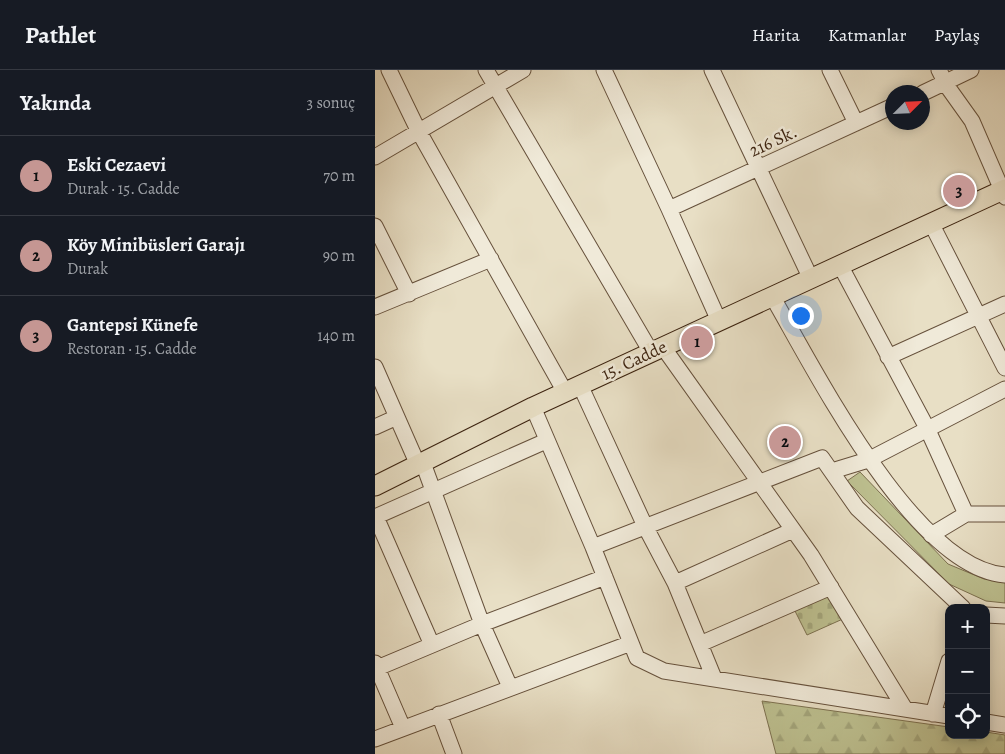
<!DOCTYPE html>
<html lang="tr">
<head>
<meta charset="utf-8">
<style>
  :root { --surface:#171b24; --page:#242831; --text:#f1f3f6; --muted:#9ea1a6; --line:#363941; --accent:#c59692 }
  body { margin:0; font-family:Alegreya,serif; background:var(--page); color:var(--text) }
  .controls { position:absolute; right:15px; bottom:15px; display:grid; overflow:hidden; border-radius:10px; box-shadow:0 2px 12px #0003 }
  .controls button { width:45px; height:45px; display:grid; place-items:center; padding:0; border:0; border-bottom:1px solid var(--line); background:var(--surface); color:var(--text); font:25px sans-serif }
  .compass { position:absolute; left:510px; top:15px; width:45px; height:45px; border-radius:50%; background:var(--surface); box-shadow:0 2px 12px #0003; rotate:66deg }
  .you { position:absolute; left:425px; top:245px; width:18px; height:18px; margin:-12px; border:4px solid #fff; border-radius:50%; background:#1a73e8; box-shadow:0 0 0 8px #1a73e833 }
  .badge { display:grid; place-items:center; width:32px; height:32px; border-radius:50%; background:var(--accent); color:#111; font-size:16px; font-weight:700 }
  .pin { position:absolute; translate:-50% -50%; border:2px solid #fff; box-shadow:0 1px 5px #0006 }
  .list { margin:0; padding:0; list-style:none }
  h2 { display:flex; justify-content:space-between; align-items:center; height:65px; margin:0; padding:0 20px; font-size:21px }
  h2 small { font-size:16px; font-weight:400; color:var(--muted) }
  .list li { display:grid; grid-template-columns:32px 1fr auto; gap:15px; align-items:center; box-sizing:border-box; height:80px; padding:0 20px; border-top:1px solid var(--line) }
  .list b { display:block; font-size:19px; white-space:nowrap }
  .list p { margin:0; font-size:16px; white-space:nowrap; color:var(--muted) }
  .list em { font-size:16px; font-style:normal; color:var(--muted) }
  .icon { flex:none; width:28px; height:28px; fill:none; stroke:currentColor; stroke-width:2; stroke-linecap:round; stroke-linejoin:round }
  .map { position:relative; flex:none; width:630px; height:684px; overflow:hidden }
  header { display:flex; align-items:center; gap:30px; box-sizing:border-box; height:70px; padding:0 25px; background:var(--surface); border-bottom:1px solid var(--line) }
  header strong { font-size:24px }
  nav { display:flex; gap:28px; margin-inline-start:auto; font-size:18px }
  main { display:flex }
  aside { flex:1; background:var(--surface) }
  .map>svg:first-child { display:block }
  .green { fill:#bdc090; stroke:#7c7150 }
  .forest { fill:url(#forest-firs); stroke:#7c7150 }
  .cemetery { fill:url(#cemetery-stones); stroke:#7c7150 }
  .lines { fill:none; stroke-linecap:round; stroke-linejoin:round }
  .minor-casing { stroke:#66513c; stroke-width:17 }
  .major-casing { stroke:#3b220f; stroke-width:21 }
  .minor { stroke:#f0ead9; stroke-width:15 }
  .major { stroke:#e8dfc5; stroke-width:19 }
  .labels { text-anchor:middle; stroke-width:5; stroke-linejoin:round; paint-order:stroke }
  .street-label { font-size:18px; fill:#3b220f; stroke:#f0ead9 }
</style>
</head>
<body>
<header>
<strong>Pathlet</strong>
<nav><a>Harita</a><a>Katmanlar</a><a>Paylaş</a></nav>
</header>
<main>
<aside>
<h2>Yakında<small>3 sonuç</small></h2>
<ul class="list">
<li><span class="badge">1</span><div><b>Eski Cezaevi</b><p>Durak · 15. Cadde</p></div><em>70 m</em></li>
<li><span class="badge">2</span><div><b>Köy Minibüsleri Garajı</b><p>Durak</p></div><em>90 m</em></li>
<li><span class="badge">3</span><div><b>Gantepsi Künefe</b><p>Restoran · 15. Cadde</p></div><em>140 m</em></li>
</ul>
</aside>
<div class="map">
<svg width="630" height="684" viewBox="0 0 630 684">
  <defs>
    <pattern id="forest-firs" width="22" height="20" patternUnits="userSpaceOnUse" patternTransform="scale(1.25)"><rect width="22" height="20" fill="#bdc090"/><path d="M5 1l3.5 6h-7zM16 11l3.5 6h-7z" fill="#a3a57b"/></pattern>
    <pattern id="cemetery-stones" width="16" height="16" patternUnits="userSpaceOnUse" patternTransform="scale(1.25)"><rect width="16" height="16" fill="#bdc090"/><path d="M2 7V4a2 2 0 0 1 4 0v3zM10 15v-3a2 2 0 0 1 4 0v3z" fill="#a3a57b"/></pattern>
  </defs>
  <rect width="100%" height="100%" fill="#e8dfc5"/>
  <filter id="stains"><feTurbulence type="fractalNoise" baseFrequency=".004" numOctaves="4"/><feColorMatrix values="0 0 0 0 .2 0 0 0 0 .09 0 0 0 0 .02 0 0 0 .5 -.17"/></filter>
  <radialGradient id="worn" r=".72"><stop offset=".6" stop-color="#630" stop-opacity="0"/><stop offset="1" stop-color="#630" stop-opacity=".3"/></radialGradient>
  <path class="green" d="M485 402 573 494 609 509 630 510V533L611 531 574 514 472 411Z"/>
  <path class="forest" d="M387 631 574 657V665H611V662L630 665V684H401Z"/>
  <path class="cemetery" d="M454 521 470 548 432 565 419 539Z"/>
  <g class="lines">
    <g class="minor-casing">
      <path id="minor" d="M14 0 43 60 190 322
        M111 0 276 282
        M229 0 294 139 344 251
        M337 0 436 209
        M455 0 481 53
        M564 0 572 16 597 51 630 127
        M548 23 596 0
        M0 87 148 0
        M294 139 518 36
        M556 153 630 298
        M0 156 34 224
        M465 195 552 358 591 444
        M397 226C440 300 539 498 630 505
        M0 237 116 189
        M288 277 436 485 530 639
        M513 287 630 234
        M0 297 43 395
        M205 315 270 456 300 513 339 608
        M158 337 218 477 262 588 289 601 574 646
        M0 357 22 347
        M48 393 107 554 135 617
        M457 401 493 390 630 319
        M0 447 171 371
        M1 447 57 575
        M556 465 591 444H630
        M218 477 447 388 482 438 588 538
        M300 513 418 460
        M611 545 630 546
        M325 574 456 517
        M0 593 28 658
        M0 599 107 554 230 507
        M64 644 79 684
        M558 644 574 591
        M611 652 630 655
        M0 669 256 573"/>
    </g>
    <g class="major-casing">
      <path id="major" d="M0 416 158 337 630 119"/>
    </g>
    <use href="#minor" class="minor"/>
    <use href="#major" class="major"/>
  </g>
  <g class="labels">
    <g class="street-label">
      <text transform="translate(398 71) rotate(-25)" y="6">216 Sk.</text>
      <text transform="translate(259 290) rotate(-25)" y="6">15. Cadde</text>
    </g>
  </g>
  <rect width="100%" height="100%" filter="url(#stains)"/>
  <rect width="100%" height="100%" fill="url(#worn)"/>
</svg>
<div class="controls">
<button>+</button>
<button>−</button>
<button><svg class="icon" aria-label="locate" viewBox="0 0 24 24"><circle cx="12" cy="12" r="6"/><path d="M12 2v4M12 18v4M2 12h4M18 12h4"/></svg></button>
</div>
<svg class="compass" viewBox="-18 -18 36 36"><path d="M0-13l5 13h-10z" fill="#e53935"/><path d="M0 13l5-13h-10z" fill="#9ea1a6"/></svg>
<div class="you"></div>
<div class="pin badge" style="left:322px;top:272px">1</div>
<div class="pin badge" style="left:410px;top:372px">2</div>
<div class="pin badge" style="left:584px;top:121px">3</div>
</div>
</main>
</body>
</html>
